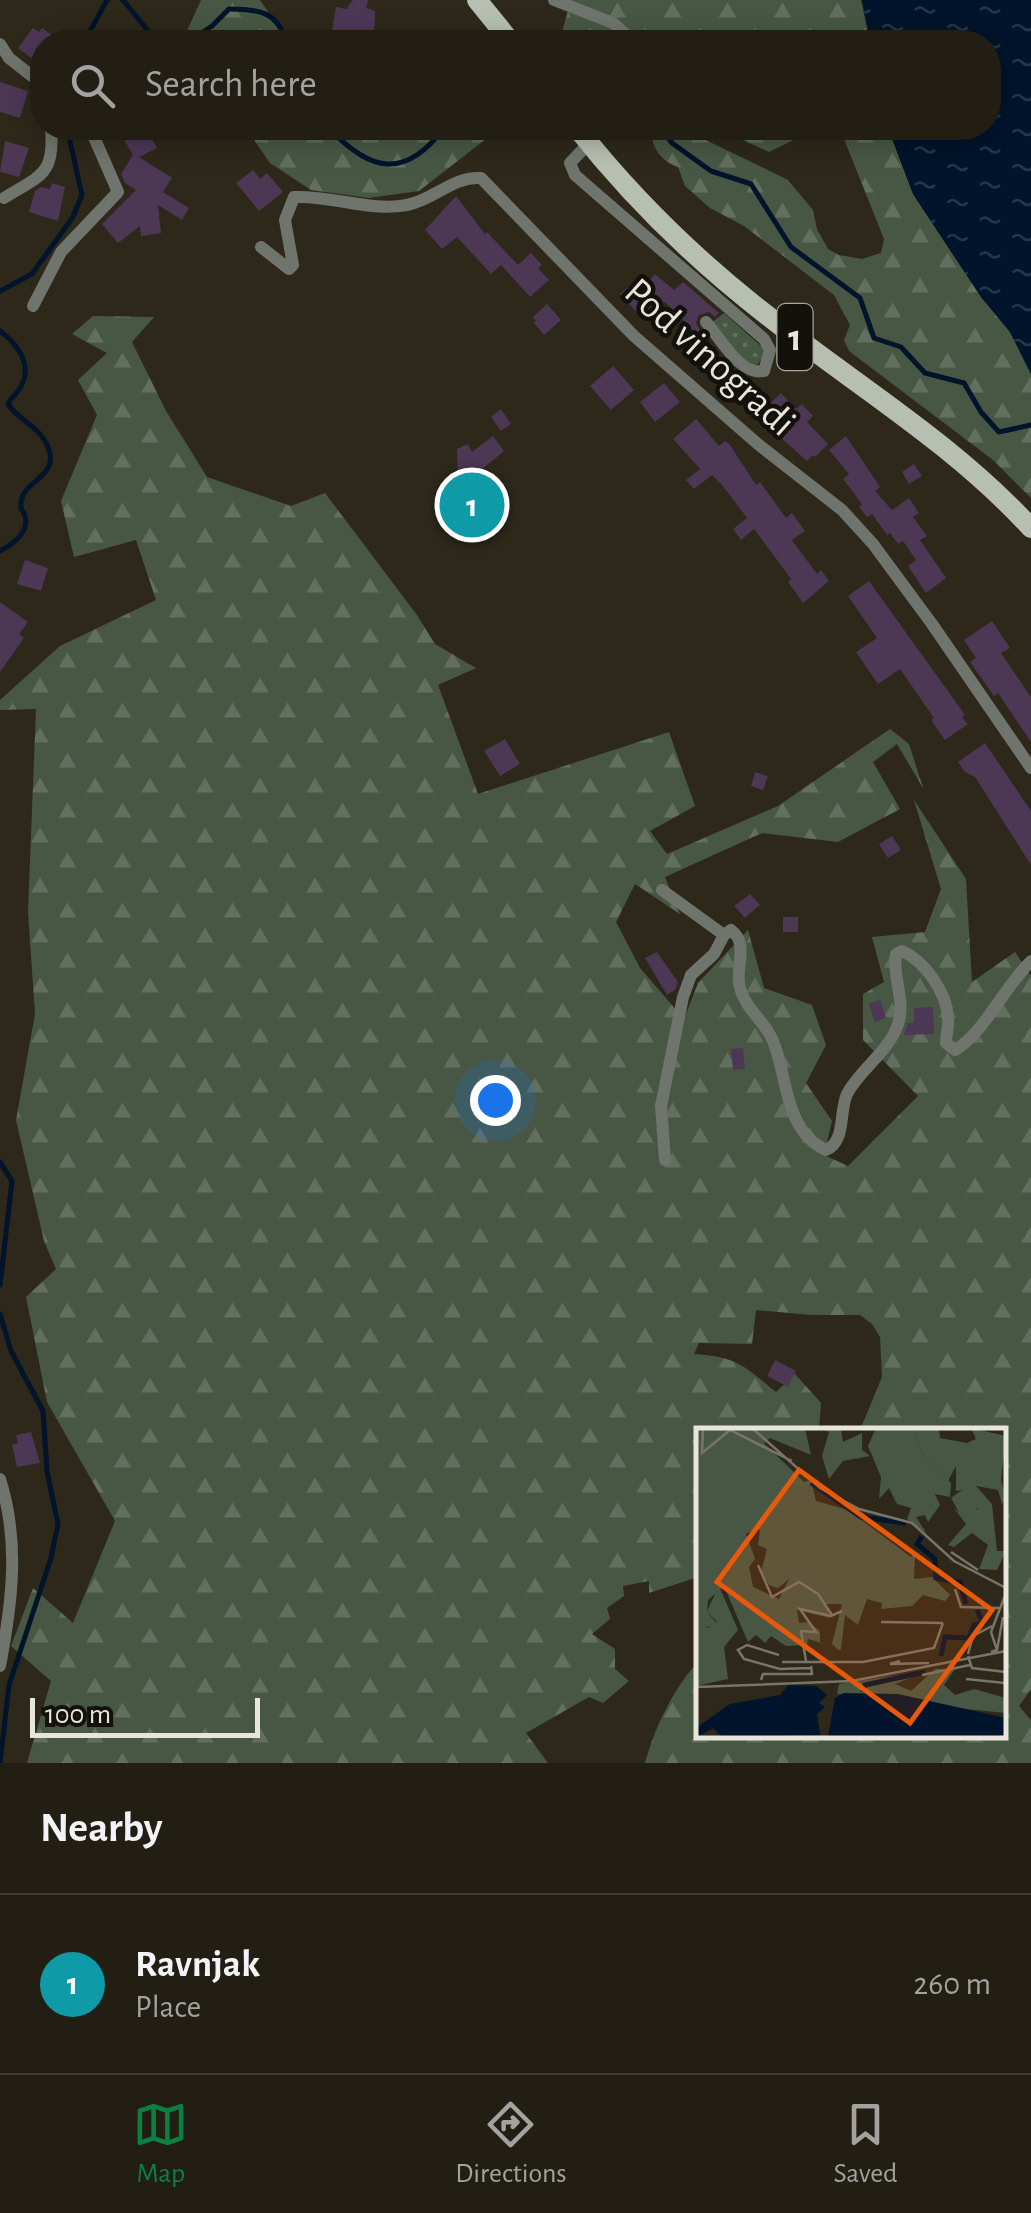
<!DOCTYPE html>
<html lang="en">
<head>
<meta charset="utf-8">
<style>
  :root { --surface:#221e14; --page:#2a271d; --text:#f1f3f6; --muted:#a2a2a0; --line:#3f3c34; --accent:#0b8043 }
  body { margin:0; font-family:"Alegreya Sans",sans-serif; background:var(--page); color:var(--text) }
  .scale { position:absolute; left:30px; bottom:25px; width:230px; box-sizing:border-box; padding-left:10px; border:5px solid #e8e5dc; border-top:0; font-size:28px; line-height:35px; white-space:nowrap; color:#e8e5dc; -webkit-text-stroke:8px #13110b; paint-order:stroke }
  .you { position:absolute; left:495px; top:1100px; width:35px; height:35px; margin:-25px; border:8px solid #fff; border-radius:50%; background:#1a73e8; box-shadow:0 0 0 15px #1a73e833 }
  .badge { display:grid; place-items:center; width:65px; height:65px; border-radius:50%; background:var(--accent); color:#fff; font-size:32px; font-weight:700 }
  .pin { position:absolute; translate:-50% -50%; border:5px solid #fff; box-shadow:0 2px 10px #0006 }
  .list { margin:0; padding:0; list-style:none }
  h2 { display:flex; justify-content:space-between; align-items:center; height:130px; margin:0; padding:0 40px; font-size:42px }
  h2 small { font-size:32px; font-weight:400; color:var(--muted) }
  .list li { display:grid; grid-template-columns:65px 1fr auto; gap:30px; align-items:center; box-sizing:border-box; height:180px; padding:0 40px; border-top:2px solid var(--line) }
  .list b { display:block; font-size:38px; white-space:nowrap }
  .list p { margin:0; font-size:32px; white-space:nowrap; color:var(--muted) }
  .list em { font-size:32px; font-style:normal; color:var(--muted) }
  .icon { flex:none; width:55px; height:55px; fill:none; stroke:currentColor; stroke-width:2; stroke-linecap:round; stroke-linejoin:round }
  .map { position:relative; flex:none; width:1031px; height:1763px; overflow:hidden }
  .search { position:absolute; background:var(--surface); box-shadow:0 5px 25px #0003; left:30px; right:30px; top:30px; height:110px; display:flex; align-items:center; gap:25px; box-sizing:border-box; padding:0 35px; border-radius:40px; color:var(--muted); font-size:38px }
  .sheet { height:310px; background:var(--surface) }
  nav { display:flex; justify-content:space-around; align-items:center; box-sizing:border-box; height:140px; border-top:2px solid var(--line); background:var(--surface); font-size:28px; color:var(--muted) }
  nav a { display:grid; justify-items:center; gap:5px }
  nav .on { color:var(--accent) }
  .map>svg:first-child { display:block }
  .grass { fill:url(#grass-dots) }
  .forest { fill:url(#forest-firs) }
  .water { fill:url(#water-ripples) }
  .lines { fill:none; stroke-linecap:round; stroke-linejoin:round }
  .stream { stroke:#00142b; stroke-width:5 }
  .building { fill:#4c3755 }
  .minor { stroke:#6f746d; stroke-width:12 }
  .primary { stroke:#b6bfb1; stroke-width:20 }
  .labels { text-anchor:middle; stroke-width:9; stroke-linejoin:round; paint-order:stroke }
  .shield { fill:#13110b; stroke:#a8a59d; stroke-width:2.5 }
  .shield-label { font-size:38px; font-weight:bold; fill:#e8e5dc }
  .street-label { font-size:40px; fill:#e8e5dc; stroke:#13110b }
  .inset-river { fill:none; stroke:#00142b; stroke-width:5 }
  .inset-road { fill:none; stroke:#787468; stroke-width:2.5 }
  .view { fill:#e8590c; fill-opacity:0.15; stroke:#e8590c; stroke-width:5 }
  .inset-edge { fill:none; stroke:#e8e5dc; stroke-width:5 }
</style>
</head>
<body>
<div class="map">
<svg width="1031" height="1763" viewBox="0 0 1031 1763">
  <defs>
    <pattern id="grass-dots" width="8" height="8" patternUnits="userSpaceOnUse" patternTransform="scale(2.5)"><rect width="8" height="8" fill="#485744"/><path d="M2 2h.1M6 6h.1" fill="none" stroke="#626f5e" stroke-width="1.8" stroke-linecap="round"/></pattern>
    <pattern id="forest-firs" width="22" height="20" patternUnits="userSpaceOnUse" patternTransform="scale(2.5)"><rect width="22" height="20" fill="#485744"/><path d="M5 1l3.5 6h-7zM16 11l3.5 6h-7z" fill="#626f5e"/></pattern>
    <pattern id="water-ripples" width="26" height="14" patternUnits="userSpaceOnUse" patternTransform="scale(2.5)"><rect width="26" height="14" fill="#00142b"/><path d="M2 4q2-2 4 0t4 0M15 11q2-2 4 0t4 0" fill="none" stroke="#253649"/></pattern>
  </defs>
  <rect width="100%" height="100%" fill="#2d281a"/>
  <path class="grass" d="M724 313 762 347 765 354 757 365C739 361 722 338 711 323Z"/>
  <path class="forest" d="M201 0H260L289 42H255L250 36 229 42H182Z
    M571 0H861L870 42H569L562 32Z
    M246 128H500L419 191 369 198 311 190 270 163Z
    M651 128H681L788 180 813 210 817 229 828 249 839 255 862 259 881 253 884 239 840 129 812 131 769 152 717 128H888L913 194 981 297 1010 332 1031 374V498L993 460 849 351 844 340 850 325 834 295 744 226 710 208 685 186 678 167C660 161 651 146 651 128Z
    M93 316 154 317 132 342 166 411 207 477 291 506 325 493 417 615 435 644 476 668 438 685 478 794 669 732 695 806 650 831 667 854 778 806 890 729 909 744 923 788 897 744 873 762 900 809 838 842 762 833 665 877 680 914 635 884 616 922 640 968 684 1019 698 983 748 930 764 988 812 1005 826 1045 806 1083 832 1121 824 1155 848 1166 918 1096 863 1040V994L884 982 872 937 925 932 941 889 914 800 966 879 972 982 1015 952 1031 976V1689L1019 1706 1031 1720V1763H645C655 1727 673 1689 698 1662V1736H1004V1430H860L882 1377 880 1337 872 1324 860 1315H811L756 1310 752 1344 699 1343 694 1354C737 1357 743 1365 776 1392L795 1374 821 1403 819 1430H698V1577L649 1593V1581L623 1586 624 1596 607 1608 610 1619 592 1634 615 1649V1669L629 1681 603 1703 589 1697 526 1733 548 1763H27L51 1681 11 1646 33 1588 73 1623 115 1521 47 1402 26 1297 56 1269 44 1241 16 1120 35 1014 28 912 36 709 0 710V700L60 646 156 600 136 540 74 557 61 501 97 415 78 380 107 353 72 334Z"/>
  <path class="water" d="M862 0H1031V374L1010 332 981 297 913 194 888 128H988V42H870Z"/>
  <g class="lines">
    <path class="stream" d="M123 0 149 32 165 41 191 40 212 26 229 9C259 10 277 10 286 42
      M84 42 107 0
      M329 128C370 172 405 180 444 128
      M661 128 672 143 711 171 751 184 791 247 860 298 874 338 901 347 925 373 964 383 981 412 999 432 1031 425
      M0 291 32 274 73 217 82 195 67 128
      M0 331C19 345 35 368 18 391 15 395 10 399 8 404 20 422 42 427 49 450 58 477 24 480 21 502 20 513 22 506 25 516 30 532 12 545 0 551
      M0 1162 12 1181 0 1285
      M0 1314 11 1351 43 1411 47 1471 58 1524 51 1558 9 1685 0 1763"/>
  </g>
  <path class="building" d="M353 0H368L366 8 375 11 374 42H345V38L331 36 336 7 346 9Z
    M33 28 39 32 42 28 62 42H42V66L18 48Z
    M0 82 28 91 20 118 0 112Z
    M141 128H145L157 148 139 157 172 178 163 192 189 208 182 220 158 205 161 233 141 236 140 226 118 243 102 224 136 190 125 183 121 174 133 155 123 138Z
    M5 141 29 148 19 177 0 172Z
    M253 170 260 179 267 173 283 192 259 211 236 183Z
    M52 183 65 187 58 221 29 212 35 191 41 187 50 189Z
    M456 196 485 234 487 232 518 265 531 253 542 265 538 268 549 280 530 297 501 265 491 274 457 237 442 249 425 230Z
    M655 274 674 290 683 282 719 313 715 317 709 312 699 315 696 323 700 330 696 333 665 302 644 320 620 294 635 281 646 284Z
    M547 304 561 320 544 335 534 323 536 321 533 317Z
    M613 366 634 390 611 410 590 386Z
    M664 383 680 402 655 422 640 402Z
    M781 393 796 409 802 404 813 416 807 422 828 444 815 457 813 455 807 461 768 426 770 423 761 412Z
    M501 409 511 424 501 431 491 417Z
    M696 419 719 446 725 441 730 445 756 485 760 482 786 518 792 513 805 531 792 540 817 574 821 570 829 581 803 603 788 582 791 579 754 529 741 540 733 529 747 518 722 485 712 475 694 489 686 480 700 469 673 439Z
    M493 436 504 451 481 470 486 480 485 520H459L457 449 468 444 472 452Z
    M846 436 880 487 875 491 892 510 909 498 919 513 913 517 927 536 920 540 946 578 926 593 908 566 916 560 903 541 898 544 890 533 887 535 872 514 867 517 859 507 862 504 843 479 849 474 829 450Z
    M914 464 922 476 909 484 902 472Z
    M25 560 48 568 41 591 17 584Z
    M869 581 965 715 962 717 968 724 945 740 931 720 934 718 900 669 878 684 856 652 877 638 848 596Z
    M0 602 28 622 19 634 24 638 0 672Z
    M992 621 1010 648 1001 653 1031 697V742L998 693 994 696 970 662 976 658 964 640Z
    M505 739 520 764 500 776 484 751Z
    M985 743 1031 811V865L975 777 965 772 958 762Z
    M755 772 768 776 763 790 751 786Z
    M892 836 901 850 888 858 879 844Z
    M750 894 760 905 745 918 734 906Z
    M783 917H798V932H783Z
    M657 952 678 982 675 990 667 995 645 958Z
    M880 1000 886 1018 875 1022 869 1004Z
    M933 1007 934 1034 904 1035 908 1023H914V1008Z
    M743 1048 745 1069 733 1070 731 1049Z
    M775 1360 796 1371 788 1387 767 1376Z
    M31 1432 40 1463 17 1467 12 1445 18 1443 16 1435Z"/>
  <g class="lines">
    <path class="minor" d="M554 0 613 23 634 42
      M0 44 9 58 42 84
      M691 128 693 130
      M589 143 570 163 575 175 764 339 770 350 764 371C740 376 721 339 706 322
      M4 198C41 175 55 175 51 128
      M261 247 289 269 293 265 285 220 294 197C331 195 370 212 407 205 434 200 453 176 481 178L634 336 759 445 842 510 873 544 932 624 1031 768
      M33 306 61 252 118 192 90 128
      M662 890 724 935 731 930C750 944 734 969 740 988 746 1010 765 1021 773 1041 788 1077 784 1131 826 1150 846 1142 839 1111 847 1094 860 1069 889 1052 898 1024 906 1001 892 977 896 954L902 951C925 961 947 993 948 1018 949 1026 946 1035 946 1043L955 1050C984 1033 1005 986 1031 961
      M665 1160 661 1106 683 997 691 975 714 954 724 935
      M0 1479C20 1542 12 1603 0 1666"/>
    <path class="primary" d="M477 0 511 42
      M577 128C633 199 697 261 768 316 857 386 954 444 1031 528"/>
  </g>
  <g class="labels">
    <rect class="shield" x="777.5" y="304" width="35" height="66" rx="8"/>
    <g class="shield-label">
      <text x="795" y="350">1</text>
    </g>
    <g class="street-label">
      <text transform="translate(711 356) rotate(42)" y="14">Pod vinogradi</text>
    </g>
  </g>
  <g transform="translate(696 1428)">
    <rect width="310" height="310" fill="#2d281a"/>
    <path d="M180 0H216L226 25 255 55 254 69 239 66 244 77 232 94 229 87 220 89 231 106 211 91 215 80 201 76 193 60 183 71 185 49 172 18ZM23 158 42 202 28 219 32 251 0 258V194L13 200 21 194 11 183Z" fill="#485744"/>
    <path d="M0 0H109L115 27 74 10 68 15 108 54 115 52 120 73 152 82 215 129 219 124 218 151 236 149 254 167 249 173 227 167 216 178 185 181 186 175 171 171 162 197 149 187 145 221 142 222 136 216 146 176H130L134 190 101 182 103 195 113 194 124 203V214L136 218 112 211 111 217 90 218 75 208 69 215 60 207 52 214 28 158 12 172 11 183 24 200 5 198 0 194ZM58 102H64L62 117 71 121 65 144 73 157 82 160 93 151 83 171 57 159 53 139 59 131 50 106ZM145 0 147 14 166 5V22L174 28 147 33 133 51 126 28 133 4 124 0ZM216 0H243L244 10 271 15 280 11 275 0 310 8 305 52 310 70 306 76 302 62 280 58 296 76 301 123H310L301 142 283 141 292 117 276 105 258 119 252 117 270 96 258 80 272 92 285 84 266 62 260 63V38L252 53 226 25ZM239 241H259L248 257 259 267 278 261 310 270V285L230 277 202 266H141L143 256 230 243 199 256 215 263Z" fill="#485744" fill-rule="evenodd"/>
    <path d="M266 62 281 72V82L287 78 288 95 278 98 265 88 255 70Z" fill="#485744"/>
    <path d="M92 257 120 258 131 267 123 275 129 279 121 286 124 307 27 310 17 300 0 310V300L34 276 84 267ZM148 265 202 266 310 290V310L132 309 139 270Z" fill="#00142b"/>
    <path class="inset-river" d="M115 55 165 89 210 95M226 108 221 116 239 131 240 150 264 155 270 176M245 228 249 209 273 210 278 197 287 195 281 182M167 264 169 257 229 244"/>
    <path class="inset-road" d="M7 0 6 25 34 2 96 33M56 0 124 60 163 81 216 95 258 133 310 160M255 124 282 142M62 137 76 169 103 154 122 166 136 187M259 161 265 179 303 180M185 194 247 195M301 222 307 189M295 224 301 222 295 204 310 165M272 226 277 208 296 198M83 227 51 217 42 222 48 231 84 241 116 240M272 228 276 240 310 244M110 233 105 203 120 204 104 181 135 188 146 183M204 233 194 236 233 235M86 234H167L238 220 247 195M226 247 274 237M270 251 309 255M65 252 67 246H116L115 238M0 259 156 253 310 223"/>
    <path class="view" d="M103 42 296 182 214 295 21 154Z"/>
    <rect width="310" height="310" class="inset-edge"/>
  </g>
</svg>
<div class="scale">100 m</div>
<div class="you"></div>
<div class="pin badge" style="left:472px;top:505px;background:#0f9aa8">1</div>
<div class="search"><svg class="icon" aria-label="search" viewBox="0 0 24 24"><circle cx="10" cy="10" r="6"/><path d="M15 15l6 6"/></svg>Search here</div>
</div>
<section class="sheet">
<h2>Nearby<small></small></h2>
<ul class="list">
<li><span class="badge" style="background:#0f9aa8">1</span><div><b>Ravnjak</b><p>Place</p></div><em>260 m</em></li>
</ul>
</section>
<nav>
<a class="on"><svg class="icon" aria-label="map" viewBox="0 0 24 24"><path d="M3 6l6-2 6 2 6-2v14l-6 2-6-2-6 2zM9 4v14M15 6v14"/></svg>Map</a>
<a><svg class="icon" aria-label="directions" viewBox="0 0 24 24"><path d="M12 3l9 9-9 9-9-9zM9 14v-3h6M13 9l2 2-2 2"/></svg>Directions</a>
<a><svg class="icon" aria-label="saved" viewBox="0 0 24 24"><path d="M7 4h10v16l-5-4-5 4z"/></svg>Saved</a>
</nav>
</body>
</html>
